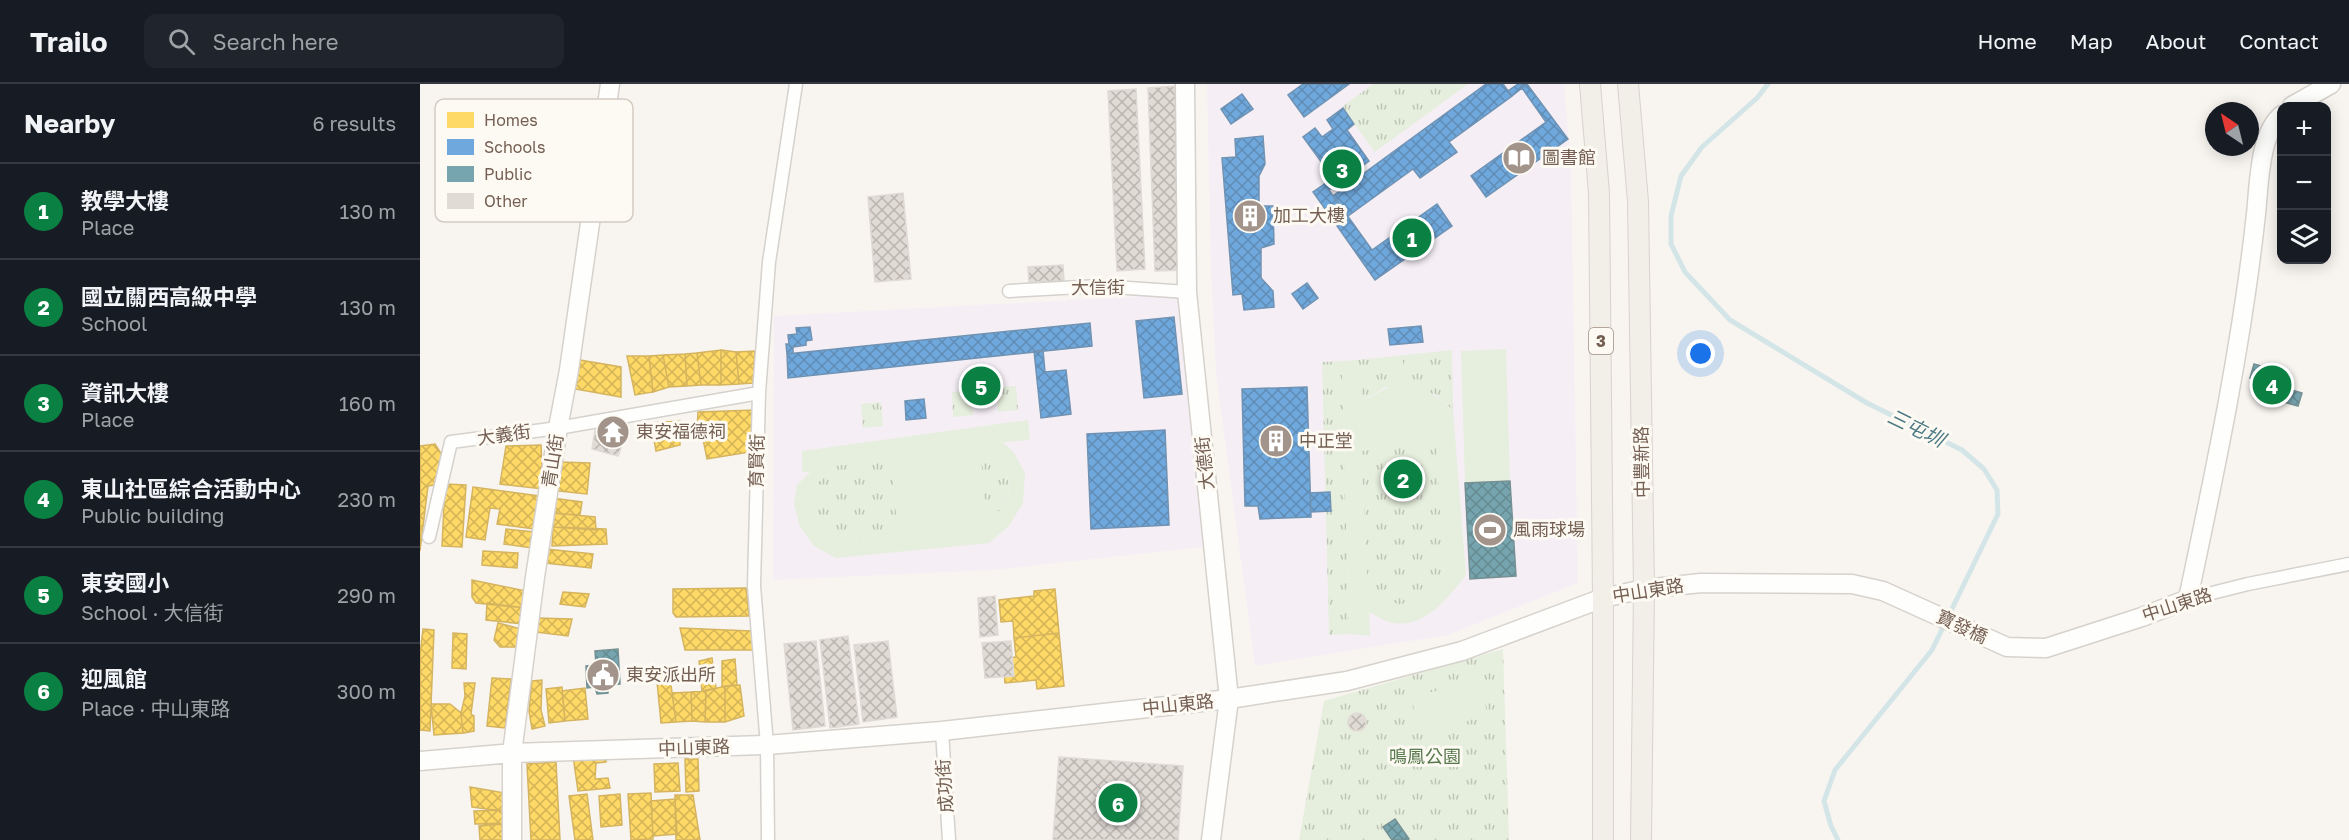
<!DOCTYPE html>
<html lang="en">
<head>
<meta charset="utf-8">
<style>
  :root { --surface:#171b24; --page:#20242c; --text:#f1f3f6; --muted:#9ea1a6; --line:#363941; --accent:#0b8043 }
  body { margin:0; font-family:"Golos Text","Noto Sans TC",sans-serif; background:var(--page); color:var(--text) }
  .controls { position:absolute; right:18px; top:18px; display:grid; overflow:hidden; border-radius:12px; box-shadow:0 3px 15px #0003 }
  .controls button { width:54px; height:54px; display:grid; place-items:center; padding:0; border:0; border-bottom:2px solid var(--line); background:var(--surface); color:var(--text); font:30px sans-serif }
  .compass { position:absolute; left:1785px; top:18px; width:54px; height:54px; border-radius:50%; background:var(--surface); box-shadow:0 3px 15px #0003; rotate:325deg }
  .you { position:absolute; left:1281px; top:270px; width:21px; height:21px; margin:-15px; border:4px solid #fff; border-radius:50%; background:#1a73e8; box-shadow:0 0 0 9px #1a73e833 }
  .badge { display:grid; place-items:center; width:39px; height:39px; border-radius:50%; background:var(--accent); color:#fff; font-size:20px; font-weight:700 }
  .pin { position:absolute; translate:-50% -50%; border:3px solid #fff; box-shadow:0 2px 6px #0006 }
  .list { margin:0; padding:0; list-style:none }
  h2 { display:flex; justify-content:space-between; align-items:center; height:78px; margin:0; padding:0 24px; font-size:26px }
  h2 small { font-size:20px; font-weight:400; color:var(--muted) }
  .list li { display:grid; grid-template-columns:39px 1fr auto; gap:18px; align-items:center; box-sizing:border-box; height:96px; padding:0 24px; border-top:2px solid var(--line) }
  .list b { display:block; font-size:22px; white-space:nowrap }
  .list p { margin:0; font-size:20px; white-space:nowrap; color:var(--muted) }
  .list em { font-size:20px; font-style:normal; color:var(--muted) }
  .icon { flex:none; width:33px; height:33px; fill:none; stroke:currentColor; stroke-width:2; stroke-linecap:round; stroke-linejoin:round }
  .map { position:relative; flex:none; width:1929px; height:756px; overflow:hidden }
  header { display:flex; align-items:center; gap:36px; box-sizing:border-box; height:84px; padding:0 30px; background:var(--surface); border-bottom:2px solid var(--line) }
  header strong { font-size:28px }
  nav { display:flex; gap:33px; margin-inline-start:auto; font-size:21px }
  .search { width:420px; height:54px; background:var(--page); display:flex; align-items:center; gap:15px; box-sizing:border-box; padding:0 21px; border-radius:12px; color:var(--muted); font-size:22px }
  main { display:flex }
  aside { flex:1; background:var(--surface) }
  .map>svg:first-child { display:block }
  .education { fill:#f5eff5 }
  .grass { fill:url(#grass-tufts) }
  .garden { fill:#e6eedd; fill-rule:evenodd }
  .homes { fill:url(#homes-cross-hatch); stroke:#d5b460; stroke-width:1.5 }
  .schools { fill:url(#schools-cross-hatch); stroke:#7092b3; stroke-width:1.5 }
  .public { fill:url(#public-cross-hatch); stroke:#759093; stroke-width:1.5 }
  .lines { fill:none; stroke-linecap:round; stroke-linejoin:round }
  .stream { stroke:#d4e5e7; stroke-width:5 }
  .building { fill:url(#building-cross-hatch); stroke:#e0dad4; stroke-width:1.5 }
  .street-casing { stroke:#d5d1cc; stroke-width:15 }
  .secondary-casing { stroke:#d6d1cb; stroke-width:21 }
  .primary-casing { stroke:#d9d2ce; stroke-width:22 }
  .street { stroke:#fefefd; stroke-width:12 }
  .secondary { stroke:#fefefd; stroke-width:18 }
  .primary { stroke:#f2eee8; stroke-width:20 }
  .labels { text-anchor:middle; stroke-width:6; stroke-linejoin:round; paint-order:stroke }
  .shield { fill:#fdfaf4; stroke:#9d8e83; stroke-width:1.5 }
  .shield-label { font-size:16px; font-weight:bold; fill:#745f52 }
  .poi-label { font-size:18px; fill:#745f52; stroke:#fdfaf4; text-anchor:start }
  .street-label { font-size:18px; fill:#745f52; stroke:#fdfaf4 }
  .park-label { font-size:18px; fill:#57784c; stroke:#fdfaf4 }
  .water-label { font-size:20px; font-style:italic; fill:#4e7a84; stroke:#fdfaf4 }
  .key { fill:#fdfaf4; stroke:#d4ccc3; stroke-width:1.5 }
  .key-label { font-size:16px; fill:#745f52 }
</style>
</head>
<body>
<header>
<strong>Trailo</strong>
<div class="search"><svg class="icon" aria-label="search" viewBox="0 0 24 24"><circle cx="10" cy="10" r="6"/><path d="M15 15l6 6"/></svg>Search here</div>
<nav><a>Home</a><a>Map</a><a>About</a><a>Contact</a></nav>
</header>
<main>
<aside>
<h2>Nearby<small>6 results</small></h2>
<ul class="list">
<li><span class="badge">1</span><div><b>教學大樓</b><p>Place</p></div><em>130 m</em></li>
<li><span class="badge">2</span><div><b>國立關西高級中學</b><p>School</p></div><em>130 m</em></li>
<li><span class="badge">3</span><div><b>資訊大樓</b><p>Place</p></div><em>160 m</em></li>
<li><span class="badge">4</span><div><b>東山社區綜合活動中心</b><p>Public building</p></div><em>230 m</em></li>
<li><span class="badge">5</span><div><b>東安國小</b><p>School · 大信街</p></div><em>290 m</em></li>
<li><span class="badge">6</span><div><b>迎風館</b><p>Place · 中山東路</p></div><em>300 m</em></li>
</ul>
</aside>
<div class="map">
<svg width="1929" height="756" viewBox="0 0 1929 756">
  <defs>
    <pattern id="grass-tufts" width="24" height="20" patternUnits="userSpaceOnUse" patternTransform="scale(1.5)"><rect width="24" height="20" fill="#e6eedd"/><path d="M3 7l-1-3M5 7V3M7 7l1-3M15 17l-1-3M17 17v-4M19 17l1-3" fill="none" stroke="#bfc4b6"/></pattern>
    <pattern id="homes-cross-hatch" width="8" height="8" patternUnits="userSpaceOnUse" patternTransform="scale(1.5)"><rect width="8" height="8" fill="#ffd966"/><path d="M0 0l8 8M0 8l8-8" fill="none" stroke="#d3b357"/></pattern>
    <pattern id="schools-cross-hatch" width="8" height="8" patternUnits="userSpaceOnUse" patternTransform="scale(1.5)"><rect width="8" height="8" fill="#6fa8dc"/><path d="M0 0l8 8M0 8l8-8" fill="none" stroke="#608cb5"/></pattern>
    <pattern id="public-cross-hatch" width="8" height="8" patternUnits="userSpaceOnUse" patternTransform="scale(1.5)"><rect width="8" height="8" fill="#76a5af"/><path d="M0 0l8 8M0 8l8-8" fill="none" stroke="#658a91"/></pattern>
    <pattern id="building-cross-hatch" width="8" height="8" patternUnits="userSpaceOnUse" patternTransform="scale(1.5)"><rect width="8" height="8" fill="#e1dbd6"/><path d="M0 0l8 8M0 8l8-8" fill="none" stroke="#bbb5b0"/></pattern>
  </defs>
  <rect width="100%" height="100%" fill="#f8f5f1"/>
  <path class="education" d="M787 0H1144L1151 81 1158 499 1028 551 835 582 796 290 791 187Z
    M761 210 783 463 574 486 353 496 354 232Z"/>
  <path class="grass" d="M953 0H1048L955 68 922 23Z
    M1032 266 1033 326 1015 310 966 303 941 317 938 276Z
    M922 277 929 550 909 551 902 278Z
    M596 302 598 326 578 328 576 303Z
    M551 307 553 331 533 333 532 308Z
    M461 318 463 342 443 344 441 320Z
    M1017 360 1024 492 1003 513 979 521 962 512 947 498 941 366Z
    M560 367 582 377C595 410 589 416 567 442Z
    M471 375 478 450 421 457 403 447 394 423 397 399 418 381Z
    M1083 565 1089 756H879L904 617Z"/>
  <path class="garden" d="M1086 265 1090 397 1045 399 1041 267Z
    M983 272V301C1002 300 1019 314 1033 326L1046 491C1026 516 1002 549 966 537 960 535 954 530 949 528L950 552 929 550 922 277 938 276 942 317 971 302V273ZM1016 360 1024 492 1003 513 979 521 962 512 947 498 941 367Z
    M608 336 610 356 583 358 594 369 605 389 603 419 589 442 569 459 416 474 394 462 380 443 374 420 377 401 390 388H382V367ZM560 368 582 377C595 409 590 416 567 441ZM471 375 478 450 421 457 403 447 394 423 397 399 418 381Z
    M1058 595 1068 631 1001 650 991 614Z"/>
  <path class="homes" d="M301 266V301H281L277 269Z
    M301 266 316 268 319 300 301 301Z
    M335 267 333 299 319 300 316 268Z
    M277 269 281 301 267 302 265 270Z
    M265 270 267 302 249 303 243 271Z
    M243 271 249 303 233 308 229 272Z
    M207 272H229L233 308 215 311Z
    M160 276 201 283V313L155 305Z
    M334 326 329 368 287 375 283 355 277 348 278 328Z
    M260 337V361L236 367 231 339Z
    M15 360 25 376 21 400 8 402 0 467V362Z
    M121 361 123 405 80 400 86 362Z
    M140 378 170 379 167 410 139 407 136 402Z
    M25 400 46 401 42 463 22 462Z
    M53 403 119 412 114 445 77 440 80 425 70 424 65 456 46 453Z
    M132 414 162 418 160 431 129 429Z
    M135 429 175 433 176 446 133 443Z
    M133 443 186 445 187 460 132 462Z
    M86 445 114 448 112 464 84 460Z
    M126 465 173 470 171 484 125 479Z
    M63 467 98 469 97 484 62 481Z
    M52 496 106 507V524L56 519 52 513Z
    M326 504 329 532 256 533 253 529V505Z
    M635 505 639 549 594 554 593 537 581 538 579 516 614 512V507Z
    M143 508 169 510 165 523 140 520Z
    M67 519 106 524 103 540 66 536Z
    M117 534 152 535 148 552 116 548Z
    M78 539 101 545 99 563H80L74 556Z
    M260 544 331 547 335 566H265Z
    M3 545 14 546 10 647 0 646V571Z
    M33 549 47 550 46 585 32 584Z
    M639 549 644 602 617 605 616 596 585 599 583 575 596 573 594 554Z
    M292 574 296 604 282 607 279 577Z
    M315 575 317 601 302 603V577Z
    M249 586 256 638 241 639 236 587Z
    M72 594 91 595 85 644 67 642Z
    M122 596 121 626 125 642 112 645 109 627 112 597Z
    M44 599H55L51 630 54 632V647L43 649 41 629 45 612Z
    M320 601 324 632 305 638V602Z
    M305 602V638H285L286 607Z
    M142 603 145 637 129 639 126 605Z
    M165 604 168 635 145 637 142 607Z
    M286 607 285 638 272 637 271 608Z
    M271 608 272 637 256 638 252 609Z
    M11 620H30L41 629 43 649 14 651Z
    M187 670 186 678 176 679 175 695 188 694 190 704 158 707 153 672Z
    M265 675H278L279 707 266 708Z
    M136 678 140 756H111L107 680Z
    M258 679 260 707 235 708 234 680Z
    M50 703 85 709 82 727 52 723Z
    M231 709 233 755 211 756 208 710Z
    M167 710 173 756H155L149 712Z
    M200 710 202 741 181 743 179 712Z
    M255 711H273L280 756H256Z
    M255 715 257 750 233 752 231 717Z
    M86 726V739L55 740 54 727Z
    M82 740 83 756H60L59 742Z"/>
  <path class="schools" d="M883 0H929L884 33 868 11Z
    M1066 0H1083L1092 12 1029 58 1037 68 1000 94 993 85 928 132 913 112Z
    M1098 0H1107L1092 12 1088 7Z
    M1107 0 1148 55 1066 113 1051 92 1126 38 1102 4Z
    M822 10 833 25 811 40 801 25Z
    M923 24 934 40 927 46 949 77 909 106 922 124 910 132 893 108 913 94 883 53 895 44 902 53 913 45 907 36Z
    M843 52 845 80 839 92V122H853L854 160 841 164V194L853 207 854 223 824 226 822 210 813 211 802 74 816 73 815 55Z
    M1017 120 1032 142 955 196 910 132 922 124 952 166Z
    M887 199 898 214 883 225 872 210Z
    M754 233 762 310 724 314 716 237Z
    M670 239 672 262 368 294 367 270Z
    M1001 242 1003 258 970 261 968 245Z
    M390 243 392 256 386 257V261L373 263V269L367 270 366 260H369L368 251 377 250 376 244Z
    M623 266 625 288 646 286 651 330 621 334 614 267Z
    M887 303 891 433 840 435 838 422H825L822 305Z
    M504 315 506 334 486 336 485 317Z
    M745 346 749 441 671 445 667 350Z
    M910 408 911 427 891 428 890 409Z"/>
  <path class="public" d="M1834 280 1869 290 1865 304 1882 309 1878 322 1835 310 1838 297 1830 294Z
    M189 339 201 344 197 356 184 351Z
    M1090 397 1096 492 1050 495 1045 399Z
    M198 565 200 600 187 601 188 609 177 610 175 603 167 604 166 582 176 581 175 567Z
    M975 735 989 755 988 756H972L963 743Z"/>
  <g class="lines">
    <path class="stream" d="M1348 0 1337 14 1282 63 1261 92 1251 132V160L1265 188 1310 236 1447 319 1542 366 1564 385 1577 406 1578 430 1512 566 1415 686 1404 717 1411 742 1418 756"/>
  </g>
  <path class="building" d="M757 2 764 186 735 187 728 4Z
    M716 5 725 185 697 187 688 7Z
    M483 109 491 195 455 198 448 113Z
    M643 181 644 197 609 198 608 183Z
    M189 339 184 351 203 358 198 372 172 365 176 340Z
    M575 512 578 551 560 553 558 514Z
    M428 552 439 640 410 644 400 556Z
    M396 557 405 642 373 646 364 560Z
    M468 557 477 633 443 638 434 561Z
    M591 557 594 592 565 594 562 559Z
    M928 638a9 9 0 1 1 18 0a9 9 0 1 1-18 0Z
    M639 673 763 682 758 756H633Z"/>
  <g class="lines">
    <g class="street-casing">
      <path id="street" d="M589 207 679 202 767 208
        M9 453 31 358 138 344 339 309
        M1768 515 1828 500 1929 480
        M522 647 529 756
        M348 756 347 661 334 502 339 309 349 178 376 0"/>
    </g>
    <g class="secondary-casing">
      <path id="secondary" d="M765 0 767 208 809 615 791 756
        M1872 22 1911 0
        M0 677 92 669 347 661 522 647 809 615 927 597 1042 567 1183 514 1224 505 1281 499 1432 500 1463 507 1587 563 1626 564 1722 533 1768 515C1795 387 1822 260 1836 130 1839 103 1839 49 1862 31
        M92 756V669L115 493 138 344 149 286 190 0"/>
    </g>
    <g class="primary-casing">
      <path id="primary" d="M1170 0 1179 109 1183 514V756
        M1208 0 1218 117 1224 505 1221 756"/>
    </g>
    <use href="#street" class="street"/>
    <use href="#secondary" class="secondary"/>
    <use href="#primary" class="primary"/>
  </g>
  <defs>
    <g id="library-disc" transform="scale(1.725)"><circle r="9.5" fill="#a2948a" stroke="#fdfaf4"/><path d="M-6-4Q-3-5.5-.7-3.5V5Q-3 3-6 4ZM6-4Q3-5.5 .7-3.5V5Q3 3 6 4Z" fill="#fff"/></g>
    <g id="building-disc" transform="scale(1.725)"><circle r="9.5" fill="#a2948a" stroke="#fdfaf4"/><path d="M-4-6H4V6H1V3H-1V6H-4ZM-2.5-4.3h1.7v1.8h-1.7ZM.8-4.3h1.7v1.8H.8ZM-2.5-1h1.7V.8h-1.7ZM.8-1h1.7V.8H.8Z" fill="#fff"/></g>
    <g id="temple-disc" transform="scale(1.725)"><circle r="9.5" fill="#a2948a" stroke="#fdfaf4"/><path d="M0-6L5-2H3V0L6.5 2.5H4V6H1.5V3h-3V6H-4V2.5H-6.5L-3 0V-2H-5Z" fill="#fff"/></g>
    <g id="stadium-disc" transform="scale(1.725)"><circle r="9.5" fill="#a2948a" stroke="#fdfaf4"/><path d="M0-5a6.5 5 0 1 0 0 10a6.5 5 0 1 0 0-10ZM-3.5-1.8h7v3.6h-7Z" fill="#fff"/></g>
    <g id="civic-disc" transform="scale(1.725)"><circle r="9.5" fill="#a2948a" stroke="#fdfaf4"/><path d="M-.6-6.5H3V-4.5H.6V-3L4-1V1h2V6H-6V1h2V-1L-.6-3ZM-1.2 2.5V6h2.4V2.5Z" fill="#fff"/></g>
  </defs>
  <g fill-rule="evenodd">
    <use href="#library-disc" x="1099" y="74"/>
    <use href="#building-disc" x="830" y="132"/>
    <use href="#temple-disc" x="193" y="348"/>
    <use href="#building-disc" x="856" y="357"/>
    <use href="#stadium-disc" x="1070" y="446"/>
    <use href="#civic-disc" x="183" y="591"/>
  </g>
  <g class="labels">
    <rect class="shield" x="1169" y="244" width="24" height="26" rx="4.5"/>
    <g class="shield-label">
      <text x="1181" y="263">3</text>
    </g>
    <g class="poi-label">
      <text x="1122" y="80">圖書館</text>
      <text x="853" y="138">加工大樓</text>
      <text x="216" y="354">東安福德祠</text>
      <text x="879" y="363">中正堂</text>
      <text x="1093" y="452">風雨球場</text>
      <text x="206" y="597">東安派出所</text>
    </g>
    <g class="street-label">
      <text x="678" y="210">大信街</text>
      <text transform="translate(84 351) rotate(-8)" y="6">大義街</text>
      <text transform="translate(133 377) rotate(-81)" y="6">青山街</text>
      <text transform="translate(337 377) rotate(-89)" y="6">育賢街</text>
      <text transform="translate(1222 378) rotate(-91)" y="6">中豐新路</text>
      <text transform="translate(785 379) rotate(-96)" y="6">大德街</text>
      <text transform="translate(1228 507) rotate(-9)" y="6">中山東路</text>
      <text transform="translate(1757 521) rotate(-18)" y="6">中山東路</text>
      <text transform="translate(1542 543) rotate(25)" y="6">寶發橋</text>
      <text transform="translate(758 621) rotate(-6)" y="6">中山東路</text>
      <text transform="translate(274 664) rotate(-2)" y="6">中山東路</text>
      <text transform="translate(525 702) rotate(-94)" y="6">成功街</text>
    </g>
    <g class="park-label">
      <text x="1005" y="679">鳴鳳公園</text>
    </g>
    <g class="water-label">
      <text transform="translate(1496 344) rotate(26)" y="7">三屯圳</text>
    </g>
  </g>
  <rect x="15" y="15" width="198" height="123" rx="9" class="key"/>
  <rect x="27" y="28" width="27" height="16" fill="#ffd966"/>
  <rect x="27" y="55" width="27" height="16" fill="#6fa8dc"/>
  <rect x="27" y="82" width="27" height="16" fill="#76a5af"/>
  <rect x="27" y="109" width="27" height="16" fill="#e1dbd6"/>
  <g class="key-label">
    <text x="64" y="42">Homes</text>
    <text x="64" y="69">Schools</text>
    <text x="64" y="96">Public</text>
    <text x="64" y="123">Other</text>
  </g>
</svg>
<div class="controls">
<button>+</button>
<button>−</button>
<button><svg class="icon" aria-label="layers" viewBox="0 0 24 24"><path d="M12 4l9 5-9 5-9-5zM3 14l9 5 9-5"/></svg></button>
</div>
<svg class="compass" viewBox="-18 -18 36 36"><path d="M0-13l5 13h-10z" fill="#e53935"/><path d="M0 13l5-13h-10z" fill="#9ea1a6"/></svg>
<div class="you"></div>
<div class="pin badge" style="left:992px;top:154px">1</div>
<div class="pin badge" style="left:983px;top:395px">2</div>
<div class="pin badge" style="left:922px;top:85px">3</div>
<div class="pin badge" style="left:1852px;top:301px">4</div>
<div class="pin badge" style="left:561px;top:302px">5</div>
<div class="pin badge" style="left:698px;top:719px">6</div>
</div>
</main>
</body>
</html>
